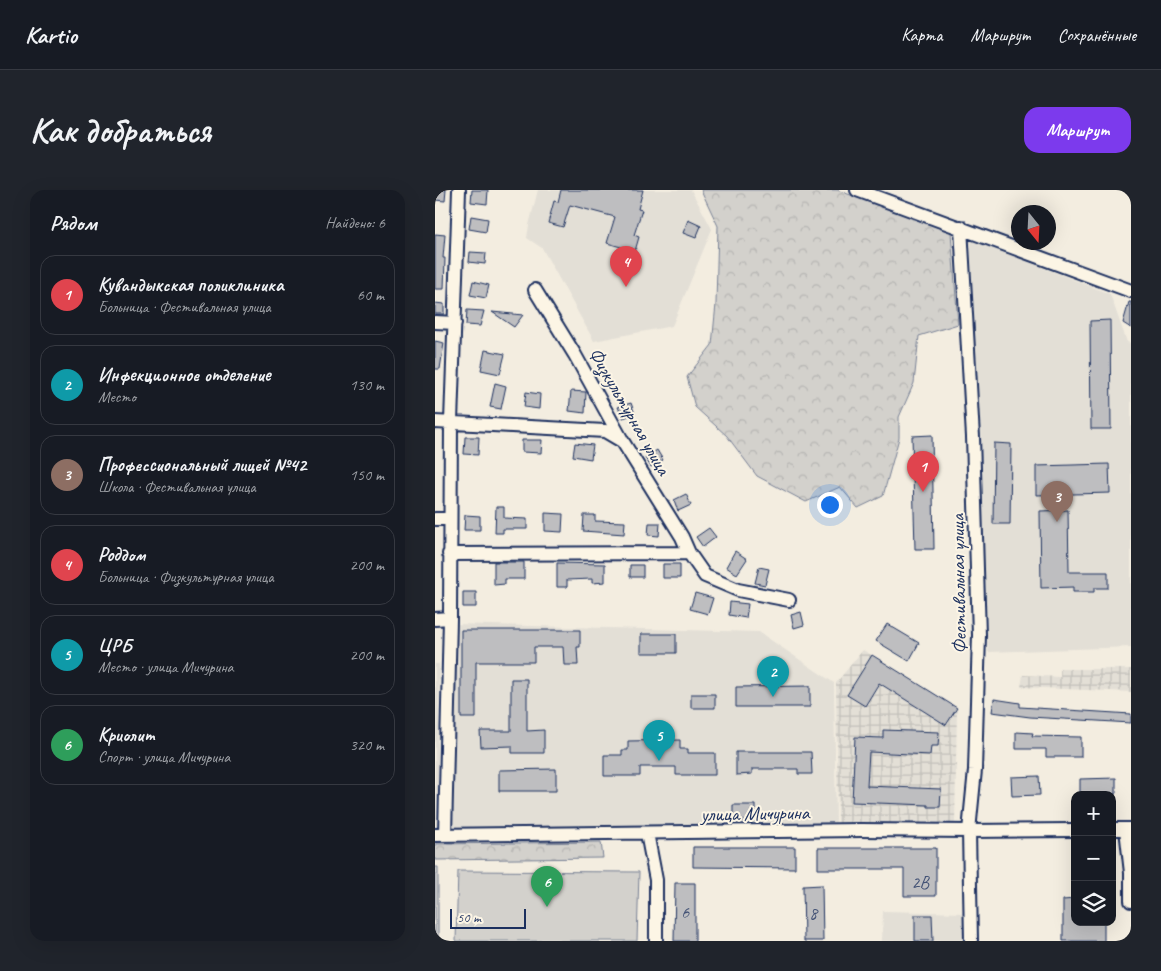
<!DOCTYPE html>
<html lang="ru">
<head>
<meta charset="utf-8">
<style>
  :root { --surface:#171b24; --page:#20242c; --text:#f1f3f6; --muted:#9ea1a6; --line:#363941; --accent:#7c3aed }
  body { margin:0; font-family:Caveat,sans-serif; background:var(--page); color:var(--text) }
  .controls { position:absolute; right:15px; bottom:15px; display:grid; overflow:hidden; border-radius:10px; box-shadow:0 5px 20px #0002 }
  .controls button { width:45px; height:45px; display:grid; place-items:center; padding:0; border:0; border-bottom:1px solid var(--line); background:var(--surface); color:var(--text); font:25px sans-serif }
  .compass { position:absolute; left:576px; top:15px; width:45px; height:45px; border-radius:50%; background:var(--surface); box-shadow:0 5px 20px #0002; rotate:162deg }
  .scale { position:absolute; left:15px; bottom:12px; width:76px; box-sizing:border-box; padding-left:5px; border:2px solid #1b2f5e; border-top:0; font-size:14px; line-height:18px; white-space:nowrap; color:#1b2f5e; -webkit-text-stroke:4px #fcf5e5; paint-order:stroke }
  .you { position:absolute; left:394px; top:314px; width:18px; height:18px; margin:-12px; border:4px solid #fff; border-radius:50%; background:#1a73e8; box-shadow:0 0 0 8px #1a73e833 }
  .badge { display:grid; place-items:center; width:32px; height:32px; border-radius:50%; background:var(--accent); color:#fff; font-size:16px; font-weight:700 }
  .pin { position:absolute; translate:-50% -41px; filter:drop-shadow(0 1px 2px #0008) }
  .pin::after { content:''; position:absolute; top:26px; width:18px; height:15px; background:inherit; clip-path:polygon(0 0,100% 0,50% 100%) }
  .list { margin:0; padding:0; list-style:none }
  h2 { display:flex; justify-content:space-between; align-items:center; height:65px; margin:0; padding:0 20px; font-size:21px }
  h2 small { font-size:16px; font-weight:400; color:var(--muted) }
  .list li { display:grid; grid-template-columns:32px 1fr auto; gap:15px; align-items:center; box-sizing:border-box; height:80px; margin:0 10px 10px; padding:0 10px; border:1px solid var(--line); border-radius:15px }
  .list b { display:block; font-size:19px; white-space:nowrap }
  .list p { margin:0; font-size:16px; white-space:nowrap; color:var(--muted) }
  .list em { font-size:16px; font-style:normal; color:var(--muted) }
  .icon { flex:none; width:28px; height:28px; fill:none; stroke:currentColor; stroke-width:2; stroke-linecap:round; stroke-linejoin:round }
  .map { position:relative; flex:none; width:696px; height:751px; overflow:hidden; border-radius:15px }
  header { display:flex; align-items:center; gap:30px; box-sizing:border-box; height:70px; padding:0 25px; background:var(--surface); border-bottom:1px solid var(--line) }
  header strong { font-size:24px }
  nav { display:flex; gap:28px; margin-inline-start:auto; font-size:18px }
  .intro { display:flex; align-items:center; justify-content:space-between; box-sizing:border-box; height:120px; padding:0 30px }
  h1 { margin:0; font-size:35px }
  .button { padding:12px 22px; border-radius:15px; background:var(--accent); color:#fff; font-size:18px; font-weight:700 }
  main { display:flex; gap:30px; padding:0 30px }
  aside { flex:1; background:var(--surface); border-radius:15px; box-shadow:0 5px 20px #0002 }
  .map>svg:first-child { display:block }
  .built { fill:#e3dfd6 }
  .industrial { fill:url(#industrial-grid) }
  .grass { fill:#d3d1cc; stroke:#778095 }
  .forest { fill:url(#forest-crowns); stroke:#778095 }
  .building { fill:#bebec0; stroke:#1b2f5e }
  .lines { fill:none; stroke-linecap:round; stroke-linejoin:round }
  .minor-casing { stroke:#1b2f5e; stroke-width:16 }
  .minor { stroke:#fcf5e5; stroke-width:12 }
  .labels { text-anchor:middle; stroke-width:4; stroke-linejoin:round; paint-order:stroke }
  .number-label { font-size:18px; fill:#445376 }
  .street-label { font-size:20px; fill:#1b2f5e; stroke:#fcf5e5 }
</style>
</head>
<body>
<header>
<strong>Kartio</strong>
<nav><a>Карта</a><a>Маршрут</a><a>Сохранённые</a></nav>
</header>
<div class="intro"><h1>Как добраться</h1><a class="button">Маршрут</a></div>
<main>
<aside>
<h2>Рядом<small>Найдено: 6</small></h2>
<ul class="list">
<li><span class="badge" style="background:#e0444e">1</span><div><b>Кувандыкская поликлиника</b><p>Больница · Фестивальная улица</p></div><em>60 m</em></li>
<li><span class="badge" style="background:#0f9aa8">2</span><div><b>Инфекционное отделение</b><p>Место</p></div><em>130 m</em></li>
<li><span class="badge" style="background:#8d6e63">3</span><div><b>Профессиональный лицей №42</b><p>Школа · Фестивальная улица</p></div><em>150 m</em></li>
<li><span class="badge" style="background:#e0444e">4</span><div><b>Роддом</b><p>Больница · Физкультурная улица</p></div><em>200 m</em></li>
<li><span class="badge" style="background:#0f9aa8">5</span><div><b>ЦРБ</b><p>Место · улица Мичурина</p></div><em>200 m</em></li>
<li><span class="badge" style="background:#2e9e5b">6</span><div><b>Криолит</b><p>Спорт · улица Мичурина</p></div><em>320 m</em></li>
</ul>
</aside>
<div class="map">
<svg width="696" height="751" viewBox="0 0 696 751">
  <defs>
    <pattern id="industrial-grid" width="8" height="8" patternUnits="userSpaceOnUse" patternTransform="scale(1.25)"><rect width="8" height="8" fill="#e3dfd6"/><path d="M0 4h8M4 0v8" fill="none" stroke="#c2c0ba"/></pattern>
    <pattern id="forest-crowns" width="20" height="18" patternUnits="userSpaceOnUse" patternTransform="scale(1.25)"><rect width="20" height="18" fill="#d3d1cc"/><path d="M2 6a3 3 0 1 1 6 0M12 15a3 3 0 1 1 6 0" fill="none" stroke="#b5b4b2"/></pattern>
  </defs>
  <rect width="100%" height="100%" fill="#f3ede0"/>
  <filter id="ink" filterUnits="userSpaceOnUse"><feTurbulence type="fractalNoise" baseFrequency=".02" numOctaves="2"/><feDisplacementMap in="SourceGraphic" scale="10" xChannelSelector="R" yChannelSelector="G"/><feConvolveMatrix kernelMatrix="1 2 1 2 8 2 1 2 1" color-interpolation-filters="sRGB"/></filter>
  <g filter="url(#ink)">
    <path class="built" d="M103 0H256L277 39 237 136 159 151 107 58 92 48 94 35Z
      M535 49 675 104 692 152 696 153V457L553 462Z
      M19 434 324 442 399 493 401 635 14 640Z
      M0 474H4L3 638H0Z
      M448 721 529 723 530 751H447Z"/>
    <path class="industrial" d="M428 460 522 518 520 634H403L401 493Z
      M625 479H696V502L586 497 588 485 625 487Z"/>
    <path class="grass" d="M0 677H3V751H0Z
      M23 681 204 682 202 751H21Z"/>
    <path class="forest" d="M266 0H402L516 42 523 134 484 146 479 193 464 227V248L448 306 423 318 405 297 371 312 322 286 292 246 260 217 252 187 277 155 281 114 283 36Z
      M166 652 168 668 0 670V654Z"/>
    <path class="building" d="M0 0H11L10 11 0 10Z
      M37 0H53L52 14 36 12Z
      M126 0H208L203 19 207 20 199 45 204 47 200 61 172 53 180 27 135 15 128 37 113 33 119 11 123 12Z
      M36 26 53 29 51 42 34 39Z
      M253 30 266 36 261 48 248 43Z
      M0 44 10 45 8 68H10L9 99H0Z
      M35 62 51 63 50 74 34 72Z
      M38 91 54 95 51 108 35 105Z
      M694 112H696V138L688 133Z
      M0 113 9 114V124H0Z
      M32 120 49 121 45 136 31 135Z
      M57 122 88 125 79 137Z
      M675 130 676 239H656L655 131Z
      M0 151 9 153 5 179H0Z
      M50 160 70 164 65 184 46 180Z
      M60 193 71 196 66 219 55 217Z
      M136 201 151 202 150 223 134 221Z
      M91 202 105 204 104 219 89 217Z
      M196 213 200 224 188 228 183 217Z
      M497 245 499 359H480L477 246Z
      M30 247H44L43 265 29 264Z
      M87 250H107L106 263 87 262Z
      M140 253 158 255 156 269 138 266Z
      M559 253 576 254 575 334H558Z
      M222 260 228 270 216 277 210 268Z
      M674 274 675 303 601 305V276Z
      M251 304 256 315 243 321 239 310Z
      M61 317H69V328L92 329V339H68V343H60Z
      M633 320 634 382H673V398H659V402H638V397L606 398 605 321Z
      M110 323 128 324 127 342 110 341Z
      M30 325 45 326V340H29Z
      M149 325H160V331L190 332 189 344 148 341Z
      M214 333H225L224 346 213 345Z
      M274 338 281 347 268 357 261 347Z
      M300 361 312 369 302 384 291 377Z
      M59 372H89V389H70V394L59 395Z
      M122 373 170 374V392L157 393V389L132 390V397H122Z
      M228 374H245V388H228Z
      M195 375H208V387H195Z
      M324 377 334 379 330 395 320 393Z
      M28 402H41V417H28Z
      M260 403 278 408 273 424 255 419Z
      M295 412 313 414 311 428 294 425Z
      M366 422 369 435 359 438 356 425Z
      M452 434 484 453 474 471 441 451Z
      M26 440H145V457H142L143 475H129L128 457H99V472H41V528H26Z
      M206 444H241V463H206Z
      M437 465 522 518 511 535 444 493 430 516 412 505Z
      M76 489H92V541L109 540V563H77V556L46 557 45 541H76Z
      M375 496V517H301V497Z
      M256 504H280V518H256Z
      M559 509 585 513V517L696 524V533L595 527 557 522Z
      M448 540 504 542 503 556H496L495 565 434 562 432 596 506 599 505 617H493V615L417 612 420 547 448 548Z
      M581 542 598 543 597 546 646 547V567H611V559H581Z
      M245 550V559H253V563H280V585H241V577H205V586H169V565H187V560H193V551Z
      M301 562H376L377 584H363V579H317V584L301 585Z
      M121 579V601H64V580Z
      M604 586 605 605 577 606 576 587Z
      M681 588V604L645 605V589Z
      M298 615H320V631H298Z
      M258 657H360V678L258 677Z
      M383 658H501V706H469V679H383Z
      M240 693H260V751H239Z
      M387 695 388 751H369L368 696Z
      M640 709V732H669V751H628V710Z
      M480 725H497L498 751H480Z"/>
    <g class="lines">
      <g class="minor-casing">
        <path id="minor" d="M422 0 696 101
          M526 37 538 247 544 445 540 580 534 641 536 751
          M100 100 140 165 188 252 247 347 254 363 270 386 303 400 354 410
          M0 132 20 133
          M0 232 170 241 187 251
          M0 329H15
          M14 364 254 363
          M0 429 15 428
          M677 639H696
          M691 639 696 683V711
          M212 643 221 690V751
          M0 645 426 640 534 641 640 640
          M10 645 15 428 16 232 24 0"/>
      </g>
      <use href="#minor" class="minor"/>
    </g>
  </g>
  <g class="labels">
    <g class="number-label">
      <text x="485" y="698">2В</text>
      <text x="250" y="728">6</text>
      <text x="378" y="729">8</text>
    </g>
    <g class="street-label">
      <text transform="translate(195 221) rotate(60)" y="7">Физкультурная улица</text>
      <text transform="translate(523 394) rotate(-91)" y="7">Фестивальная улица</text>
      <text transform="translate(320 623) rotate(-1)" y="7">улица Мичурина</text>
    </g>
  </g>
</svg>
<div class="controls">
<button>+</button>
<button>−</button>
<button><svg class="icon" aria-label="layers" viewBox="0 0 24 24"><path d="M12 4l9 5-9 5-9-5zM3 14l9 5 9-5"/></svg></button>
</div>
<svg class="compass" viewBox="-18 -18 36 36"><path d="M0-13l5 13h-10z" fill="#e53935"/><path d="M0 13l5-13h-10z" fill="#9ea1a6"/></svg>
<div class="scale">50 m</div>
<div class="you"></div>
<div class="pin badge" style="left:488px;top:302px;background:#e0444e">1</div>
<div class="pin badge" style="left:338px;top:507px;background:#0f9aa8">2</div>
<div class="pin badge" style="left:622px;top:332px;background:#8d6e63">3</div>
<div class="pin badge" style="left:191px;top:97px;background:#e0444e">4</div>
<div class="pin badge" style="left:224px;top:571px;background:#0f9aa8">5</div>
<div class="pin badge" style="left:112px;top:717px;background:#2e9e5b">6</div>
</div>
</main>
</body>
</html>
